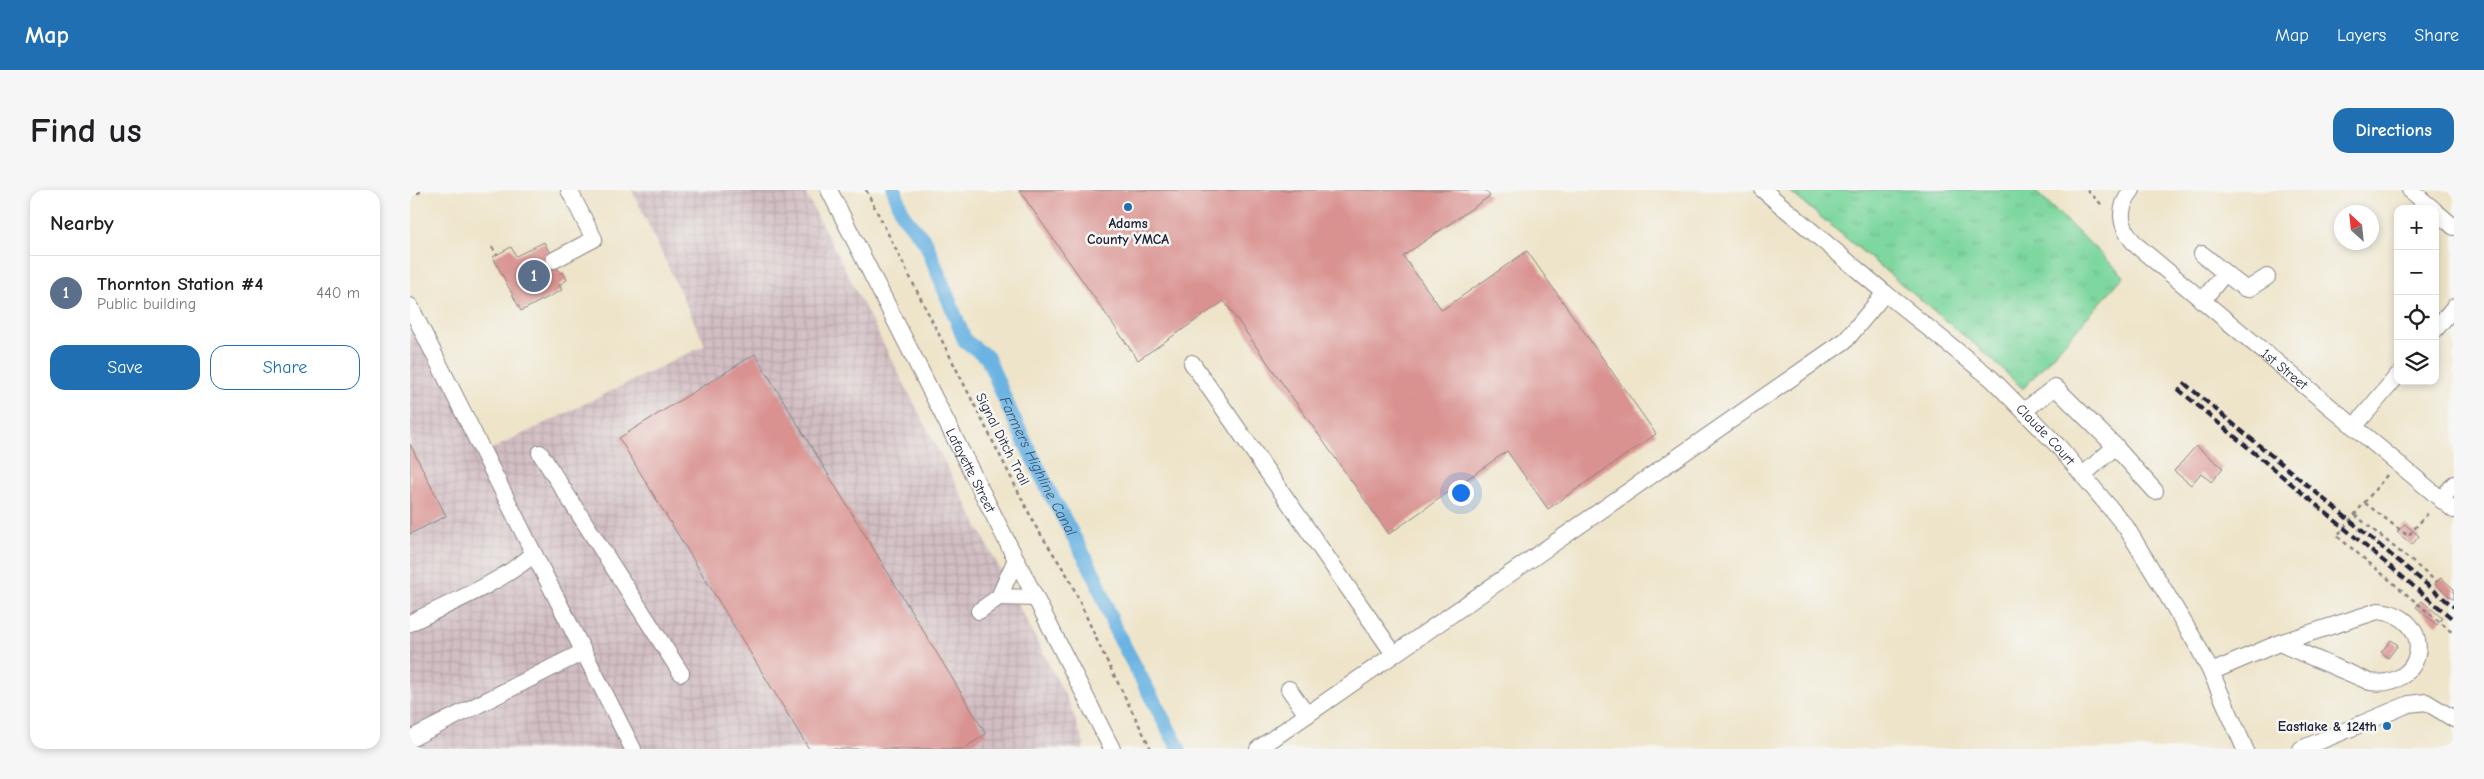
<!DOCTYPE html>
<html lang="en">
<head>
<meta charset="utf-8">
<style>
  :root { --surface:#fff; --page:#f6f6f6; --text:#202124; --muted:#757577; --line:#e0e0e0; --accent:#1f6fb2 }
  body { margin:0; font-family:"Comic Neue",sans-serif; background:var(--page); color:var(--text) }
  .controls { position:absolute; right:15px; top:15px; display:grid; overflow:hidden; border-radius:10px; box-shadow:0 2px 8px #0003 }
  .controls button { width:45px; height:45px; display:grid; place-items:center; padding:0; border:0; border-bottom:1px solid var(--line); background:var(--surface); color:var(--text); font:25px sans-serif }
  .compass { position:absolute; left:1924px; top:15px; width:45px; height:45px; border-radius:50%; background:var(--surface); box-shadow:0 2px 8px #0003; rotate:333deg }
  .you { position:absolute; left:1050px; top:302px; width:18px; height:18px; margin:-12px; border:4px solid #fff; border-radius:50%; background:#1a73e8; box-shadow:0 0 0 8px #1a73e833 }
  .badge { display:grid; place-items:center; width:32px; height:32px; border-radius:50%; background:var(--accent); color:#fff; font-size:16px; font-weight:700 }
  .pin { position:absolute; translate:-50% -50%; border:2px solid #fff; box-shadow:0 1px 5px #0006 }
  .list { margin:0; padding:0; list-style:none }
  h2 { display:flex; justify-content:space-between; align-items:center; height:65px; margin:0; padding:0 20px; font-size:21px }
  h2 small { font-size:16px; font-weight:400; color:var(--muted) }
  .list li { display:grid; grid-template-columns:32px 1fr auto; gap:15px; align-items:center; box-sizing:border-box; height:75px; padding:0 20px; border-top:1px solid var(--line) }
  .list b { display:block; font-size:19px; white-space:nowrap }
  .list p { margin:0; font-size:16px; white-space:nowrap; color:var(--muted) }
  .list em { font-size:16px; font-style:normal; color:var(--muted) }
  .actions { display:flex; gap:10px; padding:15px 20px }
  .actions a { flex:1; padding:11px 0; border:1px solid var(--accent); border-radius:15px; text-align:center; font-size:18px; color:var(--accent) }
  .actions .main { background:var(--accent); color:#fff }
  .icon { flex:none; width:28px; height:28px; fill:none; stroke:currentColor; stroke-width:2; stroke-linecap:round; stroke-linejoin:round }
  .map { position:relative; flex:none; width:2044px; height:559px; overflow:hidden; border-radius:15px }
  header { display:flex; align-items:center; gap:30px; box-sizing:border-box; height:70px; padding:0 25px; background:var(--accent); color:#fff }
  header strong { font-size:24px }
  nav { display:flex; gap:28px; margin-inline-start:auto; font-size:18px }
  .intro { display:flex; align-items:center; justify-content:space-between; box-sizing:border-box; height:120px; padding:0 30px }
  h1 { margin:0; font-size:35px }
  .button { padding:12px 22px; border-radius:15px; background:var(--accent); color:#fff; font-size:18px; font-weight:700 }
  main { display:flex; gap:30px; padding:0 30px }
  aside { flex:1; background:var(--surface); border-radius:15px; box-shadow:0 2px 8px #0003 }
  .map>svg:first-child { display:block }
  .industrial { fill:url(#industrial-grid) }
  .grass { fill:url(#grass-tufts); stroke:#507c6c }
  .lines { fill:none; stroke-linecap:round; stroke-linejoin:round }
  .canal { stroke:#6bb3e2; stroke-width:15 }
  .building { fill:#d99290 }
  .minor-casing { stroke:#888382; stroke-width:18 }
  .path { stroke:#888382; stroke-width:2.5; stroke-dasharray:4 4; stroke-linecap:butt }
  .minor { stroke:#fff; stroke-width:16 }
  .rail { stroke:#22223b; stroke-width:4; stroke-dasharray:8 4; stroke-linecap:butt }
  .poi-dot { fill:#1f6fb2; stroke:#f6f6f2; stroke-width:2 }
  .labels { text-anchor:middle; stroke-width:5; stroke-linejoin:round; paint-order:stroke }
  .poi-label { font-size:14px; font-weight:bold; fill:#22223b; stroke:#f6f6f2 }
  .street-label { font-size:14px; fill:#22223b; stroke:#f6f6f2 }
  .water-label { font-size:15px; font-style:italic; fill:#3c5575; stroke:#f6f6f2 }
</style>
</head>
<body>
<header>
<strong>Map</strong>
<nav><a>Map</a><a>Layers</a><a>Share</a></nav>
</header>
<div class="intro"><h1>Find us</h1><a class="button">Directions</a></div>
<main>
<aside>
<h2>Nearby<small></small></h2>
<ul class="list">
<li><span class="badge" style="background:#5c6f8a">1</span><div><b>Thornton Station #4</b><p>Public building</p></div><em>440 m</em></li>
</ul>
<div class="actions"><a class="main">Save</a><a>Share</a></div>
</aside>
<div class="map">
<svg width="2044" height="559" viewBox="0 0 2044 559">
  <defs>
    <pattern id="industrial-grid" width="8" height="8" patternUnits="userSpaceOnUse" patternTransform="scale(1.25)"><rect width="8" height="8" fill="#d2bec2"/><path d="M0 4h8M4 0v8" fill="none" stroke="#b4a3a8"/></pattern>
    <pattern id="grass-tufts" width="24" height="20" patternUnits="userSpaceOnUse" patternTransform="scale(1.25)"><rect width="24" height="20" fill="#7dd79e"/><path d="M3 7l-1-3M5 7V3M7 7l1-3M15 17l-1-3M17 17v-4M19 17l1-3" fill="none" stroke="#6cb889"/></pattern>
  </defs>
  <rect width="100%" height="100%" fill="#f6f6f2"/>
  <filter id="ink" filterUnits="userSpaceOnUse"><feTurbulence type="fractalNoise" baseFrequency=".02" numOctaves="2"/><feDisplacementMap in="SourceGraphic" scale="10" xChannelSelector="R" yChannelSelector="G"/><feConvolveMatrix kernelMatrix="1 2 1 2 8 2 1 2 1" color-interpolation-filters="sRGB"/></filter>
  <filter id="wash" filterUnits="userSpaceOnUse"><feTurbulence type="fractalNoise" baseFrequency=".0096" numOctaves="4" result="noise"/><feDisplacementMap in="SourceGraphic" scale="20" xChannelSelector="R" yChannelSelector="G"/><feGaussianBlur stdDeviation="1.12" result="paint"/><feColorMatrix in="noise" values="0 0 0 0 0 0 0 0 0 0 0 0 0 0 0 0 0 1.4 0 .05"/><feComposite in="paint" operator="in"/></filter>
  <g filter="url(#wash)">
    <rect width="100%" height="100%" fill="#eee4c9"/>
    <path class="industrial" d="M222 0H394L659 513 674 554 673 559H0V108L76 262 295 155Z"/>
    <path class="grass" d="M1378 0H1624L1714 86 1613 199 1576 164Z"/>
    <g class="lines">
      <path class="canal" id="s1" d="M484 0 493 25 516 53 555 151 577 167 600 221 640 303 686 388 704 437 769 559"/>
    </g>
    <g id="blocks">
      <path class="building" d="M609 0H1075L1080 6 993 66 1032 120 1117 61 1246 244 1138 319 1097 261 979 344 814 111 728 170Z
        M134 52 150 83 153 82 157 90 149 95 152 100 111 121 83 67 101 57 106 66Z
        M345 164 576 544 553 559H399L209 248Z
        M0 254 36 326 0 344Z
        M1786 256 1813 278 1801 292 1791 283 1781 295 1764 281Z
        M1995 334 2009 346 2002 355 1987 342Z
        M2031 388 2044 399V410L2025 394Z
        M2012 411 2032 428 2027 435 2006 417Z
        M1981 450 1988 455 1978 468 1971 462Z"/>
    </g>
  </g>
  <g filter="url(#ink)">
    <use href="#blocks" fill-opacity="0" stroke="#888382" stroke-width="1"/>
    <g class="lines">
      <g class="minor-casing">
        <g id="minor">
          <path id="s2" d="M419 0 702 559"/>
          <path id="s3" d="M1353 0 1475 103 1582 189 1649 257 1716 337 1786 453 1801 482 1835 559"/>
          <path id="s4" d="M1722 0C1706 20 1710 37 1726 55L2044 320"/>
          <path d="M2000 0 2023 19"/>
          <path d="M2025 21 2044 37"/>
          <path d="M1792 64 1815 83 1792 111"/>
          <path d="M144 70 184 49 159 0"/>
          <path d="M1815 83 1834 98 1838 99 1857 87"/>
          <path d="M0 116 124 364C88 394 42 412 0 433"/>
          <path d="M2025 140 2044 117"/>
          <path d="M782 173 984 464"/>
          <path d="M1614 221 1645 197 1702 253 1745 301"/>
          <path d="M1944 237 1988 185"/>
          <path d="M130 263 271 483"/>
          <path d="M1673 285 1706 256"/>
          <path d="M2031 310 2044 294"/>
          <path d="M124 364 223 559"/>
          <path d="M589 407 626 408"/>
          <path d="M569 421 589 407 606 369"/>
          <path d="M1801 482 1869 453 1968 421C2027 426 2017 500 1960 492L1869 453"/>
          <path d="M879 499 897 525"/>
          <path d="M0 549 173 462"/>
          <path d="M848 559 1436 150 1475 103"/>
          <path d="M1891 559 1999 514 2016 512 2044 529"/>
        </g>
      </g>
      <path class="path" d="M456 0 626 337 659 388 691 459 741 559
        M1677 0 1692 15
        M0 7 14 0
        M82 57 87 65
        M1977 285 1927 346 2044 444
        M1955 313 1998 346 2020 321
        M1945 325 2027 392"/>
      <use href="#minor" class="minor"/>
      <path class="rail" d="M1774 193 2044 417
        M1768 199 2044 430"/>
    </g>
  </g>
  <g class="poi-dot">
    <circle cx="718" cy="17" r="5"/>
    <circle cx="1977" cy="536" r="5"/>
  </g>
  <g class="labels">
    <g class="poi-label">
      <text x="718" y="38">Adams<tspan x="718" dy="16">County YMCA</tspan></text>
      <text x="1967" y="541" text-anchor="end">Eastlake &amp; 124th</text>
    </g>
    <g class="street-label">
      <text dy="5" stroke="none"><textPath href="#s4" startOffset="255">1st Street</textPath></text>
      <text dy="5" stroke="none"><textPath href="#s3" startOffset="374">Claude Court</textPath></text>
      <text transform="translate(593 249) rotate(63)" y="5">Signal Ditch Trail</text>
      <text dy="5" stroke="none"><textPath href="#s2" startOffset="314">Lafayette Street</textPath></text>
    </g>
    <g class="water-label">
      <text dy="5" stroke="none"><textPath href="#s1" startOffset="316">Farmers Highline Canal</textPath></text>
    </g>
  </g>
</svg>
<div class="controls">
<button>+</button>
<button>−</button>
<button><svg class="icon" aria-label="locate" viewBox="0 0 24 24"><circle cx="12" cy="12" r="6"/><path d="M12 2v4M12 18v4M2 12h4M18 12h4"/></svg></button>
<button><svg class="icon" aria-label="layers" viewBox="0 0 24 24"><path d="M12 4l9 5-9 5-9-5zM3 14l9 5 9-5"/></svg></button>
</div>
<svg class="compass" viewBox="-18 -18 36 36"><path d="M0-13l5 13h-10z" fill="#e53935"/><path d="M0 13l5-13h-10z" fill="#757577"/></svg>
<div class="you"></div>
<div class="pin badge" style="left:124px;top:86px;background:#5c6f8a">1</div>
</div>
</main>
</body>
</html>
